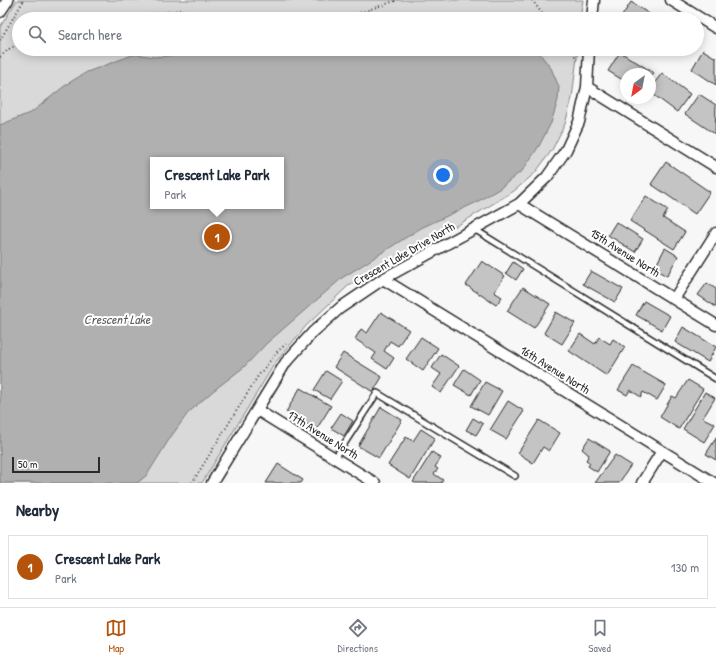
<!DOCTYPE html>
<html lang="en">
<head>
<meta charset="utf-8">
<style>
  :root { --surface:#fff; --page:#f6f6f7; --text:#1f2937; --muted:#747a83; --line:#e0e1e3; --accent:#b45309 }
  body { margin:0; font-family:"Patrick Hand",sans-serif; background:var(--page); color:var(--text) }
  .compass { position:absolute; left:620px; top:68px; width:36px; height:36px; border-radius:50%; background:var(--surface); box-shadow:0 2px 10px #0003; rotate:212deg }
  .scale { position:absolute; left:12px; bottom:10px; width:88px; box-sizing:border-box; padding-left:4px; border:2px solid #2b2b2b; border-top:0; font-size:11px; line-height:14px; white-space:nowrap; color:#2b2b2b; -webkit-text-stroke:3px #fff; paint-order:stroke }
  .you { position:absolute; left:443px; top:175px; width:14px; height:14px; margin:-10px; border:3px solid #fff; border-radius:50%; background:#1a73e8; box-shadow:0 0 0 6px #1a73e833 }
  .badge { display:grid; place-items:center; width:26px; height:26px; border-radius:50%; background:var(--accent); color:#fff; font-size:13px; font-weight:700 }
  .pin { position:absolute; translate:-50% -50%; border:2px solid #fff; box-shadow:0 1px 4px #0006 }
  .popup { position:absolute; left:150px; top:157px; width:134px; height:52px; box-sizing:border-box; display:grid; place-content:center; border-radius:0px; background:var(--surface); filter:drop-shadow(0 1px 3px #0005); font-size:13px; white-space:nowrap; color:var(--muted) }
  .popup b { font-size:15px; color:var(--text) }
  .popup::after { content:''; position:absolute; left:50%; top:100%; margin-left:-8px; border:8px solid transparent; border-top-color:var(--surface) }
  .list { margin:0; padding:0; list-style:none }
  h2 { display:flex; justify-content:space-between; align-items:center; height:52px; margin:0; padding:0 16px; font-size:17px }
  h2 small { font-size:13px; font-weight:400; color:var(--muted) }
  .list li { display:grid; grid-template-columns:26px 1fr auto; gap:12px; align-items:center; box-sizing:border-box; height:64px; margin:0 8px 8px; padding:0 8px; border:1px solid var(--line); border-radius:0px }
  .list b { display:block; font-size:15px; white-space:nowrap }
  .list p { margin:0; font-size:13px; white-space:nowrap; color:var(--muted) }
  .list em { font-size:13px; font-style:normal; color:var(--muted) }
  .icon { flex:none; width:22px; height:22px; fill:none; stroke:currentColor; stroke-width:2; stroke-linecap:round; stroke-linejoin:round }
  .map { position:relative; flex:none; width:716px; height:483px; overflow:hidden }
  .search { position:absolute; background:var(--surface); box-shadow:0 2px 10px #0003; left:12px; right:12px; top:12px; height:44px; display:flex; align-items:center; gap:10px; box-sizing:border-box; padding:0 14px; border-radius:22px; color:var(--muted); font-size:15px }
  .sheet { height:124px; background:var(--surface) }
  nav { display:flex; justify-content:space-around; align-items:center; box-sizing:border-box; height:56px; border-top:1px solid var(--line); background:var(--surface); font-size:11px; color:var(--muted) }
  nav a { display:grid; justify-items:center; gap:2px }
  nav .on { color:var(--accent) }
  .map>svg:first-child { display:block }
  .green { fill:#d9d9d9; stroke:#828282; fill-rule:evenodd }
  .water { fill:#b0b0b0; stroke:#7b7b7b; fill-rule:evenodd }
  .building { fill:#c4c4c4; stroke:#2b2b2b }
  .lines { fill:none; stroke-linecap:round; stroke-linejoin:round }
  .lane-casing { stroke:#2b2b2b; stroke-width:8 }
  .street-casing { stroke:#2b2b2b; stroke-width:13 }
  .path { stroke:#2b2b2b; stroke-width:2; stroke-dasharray:1 3; stroke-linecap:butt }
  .lane { stroke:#fff; stroke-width:5 }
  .street { stroke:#fff; stroke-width:10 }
  .labels { text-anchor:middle; stroke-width:4; stroke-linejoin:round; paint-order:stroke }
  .street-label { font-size:12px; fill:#2b2b2b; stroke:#fff }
  .water-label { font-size:13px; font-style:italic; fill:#5a5a5a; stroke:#fff }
</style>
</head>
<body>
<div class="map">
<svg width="716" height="483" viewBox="0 0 716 483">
  <rect width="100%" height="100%" fill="#f7f7f7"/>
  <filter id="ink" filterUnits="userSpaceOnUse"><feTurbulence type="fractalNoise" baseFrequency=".025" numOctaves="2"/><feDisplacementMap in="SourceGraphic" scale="8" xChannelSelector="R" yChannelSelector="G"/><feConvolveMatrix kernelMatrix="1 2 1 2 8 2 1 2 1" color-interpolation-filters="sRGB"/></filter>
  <g filter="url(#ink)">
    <path class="green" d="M17 0H583L580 19H19V49H578L572 98 565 124 552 150 535 173 514 191 458 225 410 249 349 285 306 326 275 363 202 483H0V27ZM153 160H281V206H153Z"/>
    <path class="water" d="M193 49H536L551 68 559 87 558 100 551 123 539 146 523 170 499 189 475 203 421 228 342 278 267 343 244 367 213 391 188 413 170 438 147 475 137 483H0V125L32 112 67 84 87 72 135 54 154 57 176 55ZM153 160H281V206H153Z"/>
    <path class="building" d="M631 2 657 19H620Z
      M703 50 716 58V85L692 69Z
      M620 52 654 73 650 78V74H626V82L608 71Z
      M662 73 690 94 677 112 650 92V89Z
      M699 94 716 105 715 134 685 114Z
      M666 162 710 192 695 214 651 184Z
      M646 196 668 210 663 218 685 232 674 249 630 221Z
      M616 222 643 239 635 252 608 235Z
      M665 248 678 256 667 276 654 269Z
      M482 261 505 276 494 292 502 297 496 305 466 285Z
      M513 262 523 269 516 280 506 273Z
      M591 271 623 289 615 302 583 284Z
      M707 283 716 289V307L698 295Z
      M523 287 550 304 534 328 507 311Z
      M644 301 670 316 662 330 636 315Z
      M381 312 409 330 398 346 390 341 384 351 394 358 387 369 372 359 376 353 355 339 361 329 367 333Z
      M556 312 575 323 562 344 544 333Z
      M683 327 716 347 708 362 675 342Z
      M580 334 595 344 599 337 610 344 613 339 625 347 607 376 569 351Z
      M421 337 438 348 423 371 406 359Z
      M343 353 382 377 373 392 334 367Z
      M441 354 459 366 441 393 432 387 441 374 432 368Z
      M633 366 666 385 657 400 643 392 641 397 630 390 627 395 618 390Z
      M464 369 480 380 471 395 454 385Z
      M326 371 342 381 330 399 314 390Z
      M688 380 703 389 679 429 660 417 672 396 676 398Z
      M485 382 502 391 488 415 471 406Z
      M300 388 331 406 316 430 286 412Z
      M705 392 715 398 703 418 715 424 704 442 683 429Z
      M508 401 524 411 506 439 490 430Z
      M381 407 402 420 379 458 358 446Z
      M341 413 353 421 344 436 331 428Z
      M473 418 483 424 476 435 466 430Z
      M539 420 560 433 549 451 543 447 533 463 518 453Z
      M421 429 435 438 410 479 388 465 406 437 413 441Z
      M589 438 610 451 597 472 588 466 590 463 586 460 589 455 582 449Z
      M716 438V460L706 454Z
      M432 452 441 458 435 467 438 469 434 474 443 480 441 483H415L413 482Z
      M615 455 631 465 619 483H595Z
      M278 464 303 480 301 483H266Z"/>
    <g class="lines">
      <g class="lane-casing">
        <path id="lane" d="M474 229 716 379
          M335 458 377 393 515 476"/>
      </g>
      <g class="street-casing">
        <path id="street" d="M671 0 716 28
          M0 12 8 0
          M592 19 594 0
          M587 87 716 167
          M519 204 716 325
          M383 279 714 483
          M674 299 716 233
          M257 410 375 483
          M212 483 286 362 313 332 340 308 383 279 519 204 547 177 566 150 579 122 587 87 589 49
          M642 483 662 451"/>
      </g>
      <path class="path" d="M532 0 546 19
        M116 19 180 10 208 14 231 19
        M341 19 398 0
        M0 40 24 0
        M570 49 577 59
        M0 57 9 49 19 44
        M192 483 258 376 277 352 286 344"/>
      <use href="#lane" class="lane"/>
      <use href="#street" class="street"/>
    </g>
  </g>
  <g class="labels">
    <g class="street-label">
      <text transform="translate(625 253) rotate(32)" y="4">15th Avenue North</text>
      <text transform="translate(404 254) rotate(-30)" y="4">Crescent Lake Drive North</text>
      <text transform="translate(555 370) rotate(32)" y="4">16th Avenue North</text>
      <text transform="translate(323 435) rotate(32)" y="4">17th Avenue North</text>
    </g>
    <g class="water-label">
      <text x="117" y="324">Crescent Lake</text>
    </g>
  </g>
</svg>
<svg class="compass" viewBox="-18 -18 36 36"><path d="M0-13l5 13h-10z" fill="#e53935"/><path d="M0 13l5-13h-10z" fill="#747a83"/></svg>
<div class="scale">50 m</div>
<div class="you"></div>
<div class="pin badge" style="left:217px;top:237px">1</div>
<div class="popup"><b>Crescent Lake Park</b>Park</div>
<div class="search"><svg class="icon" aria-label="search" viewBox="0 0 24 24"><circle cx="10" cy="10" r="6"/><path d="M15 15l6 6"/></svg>Search here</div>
</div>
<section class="sheet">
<h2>Nearby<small></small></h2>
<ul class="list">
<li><span class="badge">1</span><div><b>Crescent Lake Park</b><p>Park</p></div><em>130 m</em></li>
</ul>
</section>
<nav>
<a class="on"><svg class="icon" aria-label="map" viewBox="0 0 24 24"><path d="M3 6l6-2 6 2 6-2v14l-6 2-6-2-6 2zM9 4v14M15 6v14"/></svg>Map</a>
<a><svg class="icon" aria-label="directions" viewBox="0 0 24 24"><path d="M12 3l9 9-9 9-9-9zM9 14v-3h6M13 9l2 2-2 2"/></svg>Directions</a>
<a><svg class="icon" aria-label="saved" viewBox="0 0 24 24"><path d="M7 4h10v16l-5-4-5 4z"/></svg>Saved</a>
</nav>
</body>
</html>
